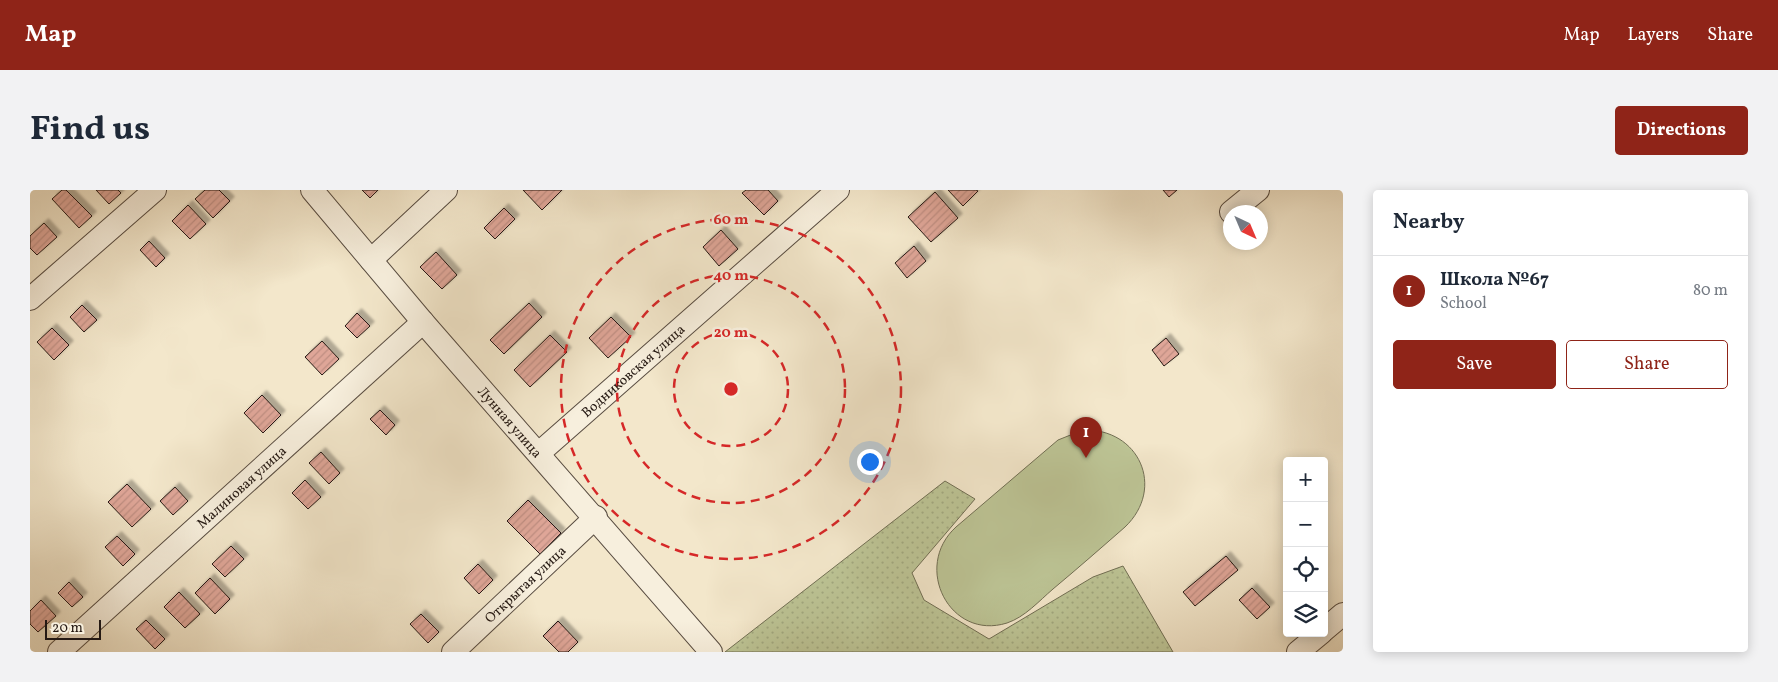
<!DOCTYPE html>
<html lang="en">
<head>
<meta charset="utf-8">
<style>
  :root { --surface:#fff; --page:#f2f2f3; --text:#1f2937; --muted:#747a83; --line:#e0e1e3; --accent:#8f2418 }
  body { margin:0; font-family:Vollkorn,serif; background:var(--page); color:var(--text) }
  .controls { position:absolute; right:15px; bottom:15px; display:grid; overflow:hidden; border-radius:5px; box-shadow:0 2px 12px #0003 }
  .controls button { width:45px; height:45px; display:grid; place-items:center; padding:0; border:0; border-bottom:1px solid var(--line); background:var(--surface); color:var(--text); font:25px sans-serif }
  .compass { position:absolute; left:1193px; top:15px; width:45px; height:45px; border-radius:50%; background:var(--surface); box-shadow:0 2px 12px #0003; rotate:136deg }
  .scale { position:absolute; left:15px; bottom:12px; width:56px; box-sizing:border-box; padding-left:5px; border:2px solid #251913; border-top:0; font-size:14px; line-height:18px; white-space:nowrap; color:#251913; -webkit-text-stroke:4px #f7efdd; paint-order:stroke }
  .you { position:absolute; left:839px; top:271px; width:18px; height:18px; margin:-12px; border:4px solid #fff; border-radius:50%; background:#1a73e8; box-shadow:0 0 0 8px #1a73e833 }
  .badge { display:grid; place-items:center; width:32px; height:32px; border-radius:50%; background:var(--accent); color:#fff; font-size:16px; font-weight:700 }
  .pin { position:absolute; translate:-50% -41px; filter:drop-shadow(0 1px 2px #0008) }
  .pin::after { content:''; position:absolute; top:26px; width:18px; height:15px; background:inherit; clip-path:polygon(0 0,100% 0,50% 100%) }
  .list { margin:0; padding:0; list-style:none }
  h2 { display:flex; justify-content:space-between; align-items:center; height:65px; margin:0; padding:0 20px; font-size:21px }
  h2 small { font-size:16px; font-weight:400; color:var(--muted) }
  .list li { display:grid; grid-template-columns:32px 1fr auto; gap:15px; align-items:center; box-sizing:border-box; height:70px; padding:0 20px; border-top:1px solid var(--line) }
  .list b { display:block; font-size:19px; white-space:nowrap }
  .list p { margin:0; font-size:16px; white-space:nowrap; color:var(--muted) }
  .list em { font-size:16px; font-style:normal; color:var(--muted) }
  .actions { display:flex; gap:10px; padding:15px 20px }
  .actions a { flex:1; padding:11px 0; border:1px solid var(--accent); border-radius:5px; text-align:center; font-size:18px; color:var(--accent) }
  .actions .main { background:var(--accent); color:#fff }
  .icon { flex:none; width:28px; height:28px; fill:none; stroke:currentColor; stroke-width:2; stroke-linecap:round; stroke-linejoin:round }
  .map { position:relative; flex:none; width:1313px; height:462px; overflow:hidden; border-radius:5px }
  header { display:flex; align-items:center; gap:30px; box-sizing:border-box; height:70px; padding:0 25px; background:var(--accent); color:#fff }
  header strong { font-size:24px }
  nav { display:flex; gap:28px; margin-inline-start:auto; font-size:18px }
  .intro { display:flex; align-items:center; justify-content:space-between; box-sizing:border-box; height:120px; padding:0 30px }
  h1 { margin:0; font-size:35px }
  .button { padding:12px 22px; border-radius:5px; background:var(--accent); color:#fff; font-size:18px; font-weight:700 }
  main { display:flex; gap:30px; padding:0 30px }
  aside { flex:1; background:var(--surface); border-radius:5px; box-shadow:0 2px 12px #0003 }
  .map>svg:first-child { display:block }
  .park { fill:url(#park-dots); stroke:#716f54 }
  .garden { fill:#bdc596; stroke:#716f54 }
  .building { fill:url(#building-hatch); stroke:#251913; filter:url(#shadow) }
  .lines { fill:none; stroke-linecap:round; stroke-linejoin:round }
  .minor-casing { stroke:#584c41; stroke-width:24 }
  .minor { stroke:#f7efdd; stroke-width:22 }
  .ring { fill:none; stroke:#d62828; stroke-width:2.5; stroke-dasharray:9 6 }
  .labels { text-anchor:middle; stroke-width:5; stroke-linejoin:round; paint-order:stroke }
  .street-label { font-size:14px; fill:#251913; stroke:#f7efdd }
  .centre { fill:#d62828; stroke:#f7efdd; stroke-width:2.5 }
  .ring-label { font-size:15px; text-anchor:middle; font-weight:bold; fill:#d62828; stroke:#f7efdd; stroke-width:5; stroke-linejoin:round; paint-order:stroke }
</style>
</head>
<body>
<header>
<strong>Map</strong>
<nav><a>Map</a><a>Layers</a><a>Share</a></nav>
</header>
<div class="intro"><h1>Find us</h1><a class="button">Directions</a></div>
<main>
<div class="map">
<svg width="1313" height="462" viewBox="0 0 1313 462">
  <defs>
    <pattern id="park-dots" width="8" height="8" patternUnits="userSpaceOnUse" patternTransform="scale(1.25)"><rect width="8" height="8" fill="#bdc596"/><path d="M2 2h.1M6 6h.1" fill="none" stroke="#a2a980" stroke-width="1.8" stroke-linecap="round"/></pattern>
    <pattern id="building-hatch" width="6" height="6" patternUnits="userSpaceOnUse" patternTransform="scale(1.25)"><rect width="6" height="6" fill="#dfa698"/><path d="M-1 1l2-2M0 6l6-6M5 7l2-2" fill="none" stroke="#bf8e82"/></pattern>
    <filter id="shadow"><feDropShadow dx="4.5" dy="-4.5" stdDeviation="1" flood-color="#0004"/></filter>
  </defs>
  <rect width="100%" height="100%" fill="#f3e7cb"/>
  <filter id="stains"><feTurbulence type="fractalNoise" baseFrequency=".004" numOctaves="4"/><feColorMatrix values="0 0 0 0 .2 0 0 0 0 .09 0 0 0 0 .02 0 0 0 .5 -.17"/></filter>
  <radialGradient id="worn" r=".72"><stop offset=".6" stop-color="#630" stop-opacity="0"/><stop offset="1" stop-color="#630" stop-opacity=".3"/></radialGradient>
  <path class="park" d="M915 291 945 309 882 383 894 410 959 449 1063 387 1093 376 1143 462H695Z"/>
  <path class="garden" d="M1053 240C1109 238 1136 298 1095 337 1071 358 1047 379 1023 399 1009 411 995 427 977 433 920 451 882 377 926 337L1028 250Z"/>
  <path class="building" d="M32 0H36L62 26 49 38 22 9Z
    M66 0H88L91 3 79 14Z
    M175 0H189L200 11 183 28 165 9Z
    M332 0H348L340 8Z
    M493 0H532L512 20Z
    M716 0H738L748 11 734 25 712 3Z
    M918 0H946L948 1 933 16Z
    M1133 0H1147L1139 7Z
    M905 2 928 28 901 52 878 27Z
    M158 15 176 34 160 49 142 31Z
    M474 18 485 29 465 49 454 38Z
    M14 33 27 47 7 65 0 58V46Z
    M691 40 708 59 689 76 673 57Z
    M119 51 135 68 126 77 110 60Z
    M884 56 896 71 877 88 865 73Z
    M406 62 427 85 412 99 390 77Z
    M499 113 512 127 474 164 460 150Z
    M52 115 67 130 54 142 40 127Z
    M327 123 340 136 327 148 315 136Z
    M581 127 601 147 578 168 559 148Z
    M22 138 39 155 24 170 7 152Z
    M520 145 537 162 500 197 484 180Z
    M1136 148 1149 164 1134 176 1122 160Z
    M292 151 309 169 292 185 275 167Z
    M232 205 251 225 233 243 214 223Z
    M350 220 365 235 356 245 340 229Z
    M291 262 310 283 299 294 279 273Z
    M275 290 291 307 278 319 262 303Z
    M97 294 121 319 102 337 78 312Z
    M145 297 158 311 143 325 130 311Z
    M498 310 531 343 510 364 477 331Z
    M87 346 105 364 93 376 75 357Z
    M201 356 214 369 195 387 182 374Z
    M1196 366 1208 380 1165 416 1153 402Z
    M448 374 463 390 449 404 434 388Z
    M180 388 200 409 185 424 165 403Z
    M39 392 53 407 42 417 28 403Z
    M1222 398 1240 417 1227 429 1209 410Z
    M149 402 170 424 155 438 134 417Z
    M11 410 26 426 8 442 0 434V421Z
    M391 424 409 442 398 453 380 434Z
    M116 430 135 449 125 459 106 439Z
    M528 431 548 452 538 462H529L513 446Z"/>
  <g class="lines">
    <g class="minor-casing">
      <g id="minor">
        <path id="s1" d="M282 0 393 132 681 462"/>
        <path d="M1201 22 1228 0"/>
        <path d="M341 70 416 0"/>
        <path d="M0 109 125 0"/>
        <path id="s2" d="M509 263 808 0"/>
        <path d="M1294 440 1313 424"/>
        <path id="s3" d="M29 462 393 132"/>
        <path id="s4" d="M423 462 566 327"/>
        <path d="M1268 462 1291 443"/>
      </g>
    </g>
    <use href="#minor" class="minor"/>
  </g>
  <g class="ring">
    <circle cx="701" cy="199" r="57"/>
    <circle cx="701" cy="199" r="114"/>
    <circle cx="701" cy="199" r="170"/>
  </g>
  <g class="labels">
    <g class="street-label">
      <text dy="5" stroke="none"><textPath href="#s2" startOffset="125">Водниковская улица</textPath></text>
      <text dy="5" stroke="none"><textPath href="#s1" startOffset="305">Лунная улица</textPath></text>
      <text dy="5" stroke="none"><textPath href="#s3" startOffset="246">Малиновая улица</textPath></text>
      <text dy="5" stroke="none"><textPath href="#s4" startOffset="99">Открытая улица</textPath></text>
    </g>
  </g>
  <circle cx="701" cy="199" r="8" class="centre"/>
  <g class="ring-label">
    <text x="701" y="34">60 m</text>
    <text x="701" y="90">40 m</text>
    <text x="701" y="147">20 m</text>
  </g>
  <rect width="100%" height="100%" filter="url(#stains)"/>
  <rect width="100%" height="100%" fill="url(#worn)"/>
</svg>
<div class="controls">
<button>+</button>
<button>−</button>
<button><svg class="icon" aria-label="locate" viewBox="0 0 24 24"><circle cx="12" cy="12" r="6"/><path d="M12 2v4M12 18v4M2 12h4M18 12h4"/></svg></button>
<button><svg class="icon" aria-label="layers" viewBox="0 0 24 24"><path d="M12 4l9 5-9 5-9-5zM3 14l9 5 9-5"/></svg></button>
</div>
<svg class="compass" viewBox="-18 -18 36 36"><path d="M0-13l5 13h-10z" fill="#e53935"/><path d="M0 13l5-13h-10z" fill="#747a83"/></svg>
<div class="scale">20 m</div>
<div class="you"></div>
<div class="pin badge" style="left:1056px;top:268px">1</div>
</div>
<aside>
<h2>Nearby<small></small></h2>
<ul class="list">
<li><span class="badge">1</span><div><b>Школа №67</b><p>School</p></div><em>80 m</em></li>
</ul>
<div class="actions"><a class="main">Save</a><a>Share</a></div>
</aside>
</main>
</body>
</html>
